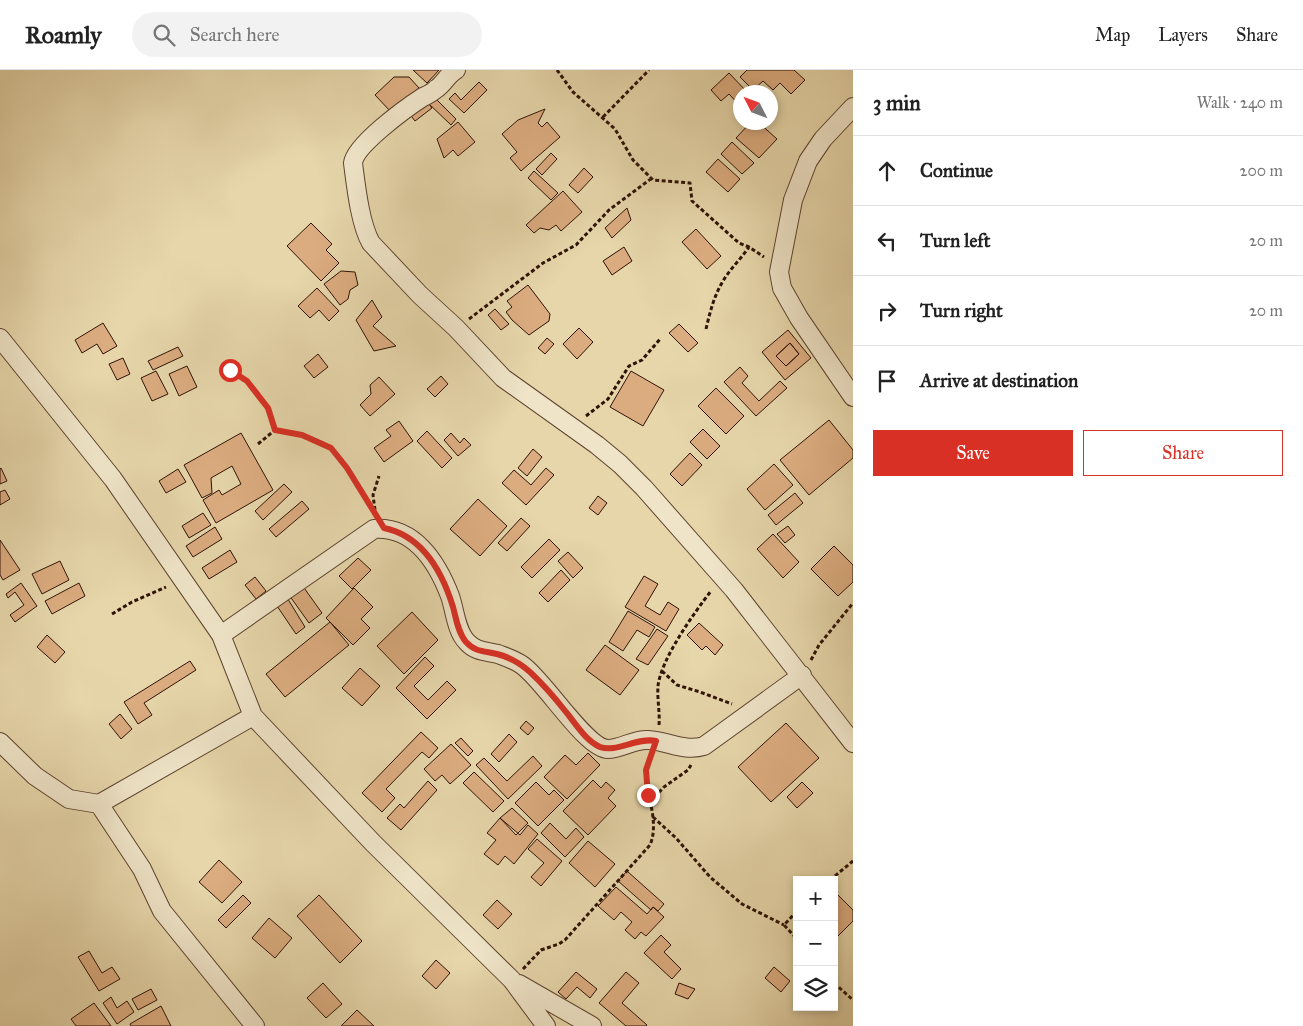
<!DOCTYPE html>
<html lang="en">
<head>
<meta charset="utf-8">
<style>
  :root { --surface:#fff; --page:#f2f2f2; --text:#222; --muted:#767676; --line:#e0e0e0; --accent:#d93025 }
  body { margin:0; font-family:"IM FELL Great Primer",serif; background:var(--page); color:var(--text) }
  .controls { position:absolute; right:15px; bottom:15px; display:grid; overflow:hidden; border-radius:0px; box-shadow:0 2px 8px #0003 }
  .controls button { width:45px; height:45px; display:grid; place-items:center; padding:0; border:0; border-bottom:1px solid var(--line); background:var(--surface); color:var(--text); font:25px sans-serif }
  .compass { position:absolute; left:733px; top:15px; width:45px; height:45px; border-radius:50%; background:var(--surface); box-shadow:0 2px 8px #0003; rotate:312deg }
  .stop { position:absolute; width:15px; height:15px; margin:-11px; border:4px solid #d93025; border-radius:50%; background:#fff }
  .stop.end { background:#d93025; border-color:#fff; box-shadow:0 1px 5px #0008 }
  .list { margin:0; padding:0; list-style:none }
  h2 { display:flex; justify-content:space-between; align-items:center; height:65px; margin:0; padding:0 20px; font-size:21px }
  h2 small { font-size:16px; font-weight:400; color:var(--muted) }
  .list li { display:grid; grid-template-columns:32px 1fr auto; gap:15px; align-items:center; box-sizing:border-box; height:70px; padding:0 20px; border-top:1px solid var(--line) }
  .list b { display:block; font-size:19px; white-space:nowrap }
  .list em { font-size:16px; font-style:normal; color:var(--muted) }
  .actions { display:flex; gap:10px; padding:15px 20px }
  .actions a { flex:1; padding:11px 0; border:1px solid var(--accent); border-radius:0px; text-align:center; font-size:18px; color:var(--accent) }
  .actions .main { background:var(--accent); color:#fff }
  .icon { flex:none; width:28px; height:28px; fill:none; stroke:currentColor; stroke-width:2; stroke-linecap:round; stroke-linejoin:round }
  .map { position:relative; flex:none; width:853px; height:956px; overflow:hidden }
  header { display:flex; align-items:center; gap:30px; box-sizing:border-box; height:70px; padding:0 25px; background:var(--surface); border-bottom:1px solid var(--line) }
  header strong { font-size:24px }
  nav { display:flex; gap:28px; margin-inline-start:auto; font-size:18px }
  .search { width:350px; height:45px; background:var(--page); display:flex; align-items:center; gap:12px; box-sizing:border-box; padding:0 18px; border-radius:28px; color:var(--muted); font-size:19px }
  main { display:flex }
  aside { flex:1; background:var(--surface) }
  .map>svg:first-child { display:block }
  .building { fill:#dbac7f; stroke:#2f1206; fill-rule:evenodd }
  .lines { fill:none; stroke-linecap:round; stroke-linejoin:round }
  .minor-casing { stroke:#5d432f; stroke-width:20 }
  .path { stroke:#2f1206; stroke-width:3; stroke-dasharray:4 2.5; stroke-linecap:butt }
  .minor { stroke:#efe4c8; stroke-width:18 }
  .route { stroke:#d93025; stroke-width:6 }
</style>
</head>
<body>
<header>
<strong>Roamly</strong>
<div class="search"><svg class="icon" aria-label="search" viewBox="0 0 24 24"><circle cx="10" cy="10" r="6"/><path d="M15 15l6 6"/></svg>Search here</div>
<nav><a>Map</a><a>Layers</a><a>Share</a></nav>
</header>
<main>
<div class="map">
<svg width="853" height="956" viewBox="0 0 853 956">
  <rect width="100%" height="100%" fill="#e6d6aa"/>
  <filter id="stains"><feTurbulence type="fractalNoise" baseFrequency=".004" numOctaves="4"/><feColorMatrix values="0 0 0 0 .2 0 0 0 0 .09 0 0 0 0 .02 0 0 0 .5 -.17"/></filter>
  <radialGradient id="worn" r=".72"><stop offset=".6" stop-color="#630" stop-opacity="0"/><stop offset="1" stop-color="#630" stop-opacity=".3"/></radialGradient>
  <path class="building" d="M413 0H439L427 13Z
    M747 0H794L805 10 791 24 780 13 773 20 763 11 753 20 740 7Z
    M729 3 747 22H741V37L729 24 721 31 711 20Z
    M394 7H409L419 18 391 42 375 25Z
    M479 12 487 20 464 43 449 29 455 23 461 30Z
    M432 25 456 49 451 55 426 31Z
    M425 29 432 38 415 51 408 42Z
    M545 39 538 53 542 57 547 52 560 67 521 101 510 88 517 82 502 64 518 50Z
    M458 52 475 72 458 86 453 80 444 88 437 69Z
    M751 52H758L777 69 759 88 736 68Z
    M732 72 754 93 742 104 721 84Z
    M551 83 557 89 542 105 536 99Z
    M718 89 740 109 728 122 706 102Z
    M584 98 593 107 578 123 569 115Z
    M534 101 558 123 551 130 528 108Z
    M563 121 582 142 561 161 556 155 549 160 540 158 534 163 526 155Z
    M627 138 631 150 612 168 605 158Z
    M311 153 332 174 326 180 339 193 321 211 287 176Z
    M696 159 721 186 707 199 682 172Z
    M624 177 632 191 612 205 603 191Z
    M341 201 355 202 358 215 350 220 348 229 340 235 324 214Z
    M528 215 550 244 549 251 529 265 512 250 506 242 512 237 507 231Z
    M317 218 339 241 329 251 319 240 310 248 298 236Z
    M372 230 382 247 373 256 396 276 374 281 356 250Z
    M495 239 509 254 501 260 488 245Z
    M103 253 117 276 103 284 97 274 82 283 75 270Z
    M679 254 698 273 688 282 669 263Z
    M579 258 593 272 577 289 563 274Z
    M788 260 811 288 785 310 762 282ZM790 273 799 284 786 296 776 286Z
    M547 268 554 274 545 284 538 278Z
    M790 273 799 284 786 296 776 286Z
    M178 277 183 286 153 300 148 291Z
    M318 284 328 297 314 308 304 296Z
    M123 288 130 304 117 310 109 294Z
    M187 296 197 317 179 326 169 304Z
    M740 297 748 306 742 313 759 331 780 311 787 318 756 346 724 312Z
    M156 301 168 324 152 331 141 308Z
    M631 301 664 320 643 356 610 337Z
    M441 306 448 314 435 327 427 319Z
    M379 307 395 324 370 346 360 335 371 324 370 315Z
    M716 318 744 346 726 364 698 336Z
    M829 350 853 380V388L809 425 780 390Z
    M399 351 413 371 384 392 374 378 391 366 386 360Z
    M703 359 720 376 707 389 690 372Z
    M427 361 452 388 442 398 417 371Z
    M241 363 273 420 216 453 203 430 219 420 222 425 241 414 232 396 211 408 212 423 202 428 184 395Z
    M451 363 460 373 464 368 471 375 458 386 444 370Z
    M533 379 542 387 527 406 518 398Z
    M690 383 702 395 682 416 670 404Z
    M774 394 793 415 765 440 747 419Z
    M1 398 7 411 0 414V399Z
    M546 398 554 405 526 435 502 413 514 400 531 415Z
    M178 399 186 412 166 423 159 411Z
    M284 414 292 422 263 450 255 441Z
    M5 420 10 429 0 435V422Z
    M795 423 803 433 776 455 768 445Z
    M598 426 607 433 598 445 589 438Z
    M478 429 507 456 480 486 450 459Z
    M302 431 309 439 276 467 269 459Z
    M203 443 211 455 189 468 182 456Z
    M521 448 530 456 507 481 498 473Z
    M788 456 795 465 785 473 777 464Z
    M215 457 222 469 193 487 186 476Z
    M773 464 799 492 783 508 757 479Z
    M549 469 560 480 532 508 521 497Z
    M0 470 20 500 3 510 0 505Z
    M834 476 853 495V512L838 526 811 499Z
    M230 480 237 492 209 509 202 498Z
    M568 482 583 498 573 508 558 491Z
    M358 488 371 500 352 519 339 506Z
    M60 491 69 510 42 524 32 504Z
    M561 500 570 510 548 532 539 523Z
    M644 506 658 514 645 536 660 545 668 532 679 539 666 561 625 537Z
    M255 507 266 521 256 529 245 515Z
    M21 513 37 536 15 552 10 545 24 535 15 522 8 528 6 524Z
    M79 513 85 526 52 544 45 531Z
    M302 515 322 543 309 553 289 525Z
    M354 518 373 537 361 549 370 558 353 575 326 548Z
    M286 526 305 557 296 564 275 533Z
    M628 541 655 557 649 567 637 560 623 581 609 572Z
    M412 542 438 570 404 604 377 576Z
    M330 552 349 575 285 627 266 604Z
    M699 553 723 575 715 585 706 576 702 580 687 565Z
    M657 559 668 566 648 595 636 589Z
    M47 565 65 582 55 593 37 577Z
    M605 575 639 600 620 625 586 600Z
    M425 587 434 596 414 616 428 630 447 611 456 620 427 649 396 618Z
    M190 591 196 600 144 633 152 645 138 654 124 632Z
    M360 598 380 616 362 636 342 618Z
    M120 644 132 659 121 669 109 654Z
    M526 651 534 658 528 665 520 658Z
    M786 653 819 688 771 732 738 697Z
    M421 662 438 678 429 688 422 682 386 719 395 728 382 742 362 723Z
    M509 664 517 672 499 692 491 684Z
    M461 668 473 681 468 686 455 673Z
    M451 674 471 695 450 714 442 705 435 711 424 699Z
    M588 683 600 695 567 729 544 707 565 685 576 695Z
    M533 686 542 696 508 729 476 695 484 688 507 711Z
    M474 702 504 731 493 742 463 713Z
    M593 710 601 718 606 712 615 720 608 728 616 736 588 765 563 741Z
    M428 711 437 720 401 760 387 748 400 734 404 738Z
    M536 712 549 725 554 720 564 730 538 756 515 733Z
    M802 712 813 723 797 738 787 727Z
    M512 738 528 753 516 765 500 748Z
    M500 748 520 765 528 755 538 764 514 794 505 786 498 795 484 784 496 770 487 763Z
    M550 753 566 769 576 758 584 767 565 787 541 763Z
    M537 769 562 791 541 816 531 807 544 793 528 779Z
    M588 771 615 794 595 817 569 793Z
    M219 790 242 812 222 833 199 812Z
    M627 801 664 834 658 841 653 837 651 840 618 811Z
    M616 817 647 844 653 837 664 847 646 866 641 862 635 869 625 860 632 852 621 842 614 850 598 836Z
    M834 821 853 840V851L834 870Z
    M243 825 251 833 226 858 218 850Z
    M319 825 362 871 340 893 297 846Z
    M497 830 512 844 498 859 483 845Z
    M269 848 292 868 275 888 252 868Z
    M661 865 671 875 664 882 681 899 672 909 644 883Z
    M89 881 102 903 112 897 120 909 99 921 78 887Z
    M436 890 450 903 436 919 422 906Z
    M774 897 790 911 781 922 765 908Z
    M576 902 597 919 590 928 577 917 566 929 558 922Z
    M626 902 639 913 622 933 647 955 646 956H626L599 933Z
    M323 913 342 934 326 948 307 928Z
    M679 913 695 919 688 929 675 924Z
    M151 919 157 930 138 940 132 929Z
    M111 927 117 938 127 931 134 942 117 954 103 933Z
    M94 933 111 956H76L71 949Z
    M161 936 171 956H131L130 954Z
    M357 940 374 956H341Z"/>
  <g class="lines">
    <g class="minor-casing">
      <path id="minor" d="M456 0C447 5 444 14 436 19 432 23 427 25 423 27 406 38 355 75 353 93 356 116 360 154 371 173L420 225 456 258 503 308 597 375 620 394 644 418 734 520 853 673
        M853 37 823 69 808 91 793 130 779 202 782 218 799 248 853 327
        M0 268 113 409 221 565 253 646 373 773 512 910 546 956
        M221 565 374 459C414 456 437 492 450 526 455 540 456 561 467 572 476 582 486 581 498 584 506 587 515 590 522 595 544 610 586 679 608 679 621 679 634 669 648 670 668 671 684 682 704 676L802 605
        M0 672 35 706 69 729 99 734 253 646
        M99 734 142 799 162 841 255 956
        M519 914 592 956"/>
    </g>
    <path class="path" d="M557 0 573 22 615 59 633 90 653 110 690 113 692 131 739 173 749 177 764 187
      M603 47 649 0
      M469 249 543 193 576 175 609 140 652 108
      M706 259C710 242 714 226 723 211 730 199 741 189 749 177
      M231 300 247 311 267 338 275 360C292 363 317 367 331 378 345 389 364 426 375 443
      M586 346 608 329 629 296 642 290 661 268
      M258 374 275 360
      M375 440 373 425 379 406
      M112 544 132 532 166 517
      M811 590 819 575 853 533
      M662 601 677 615 700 622 732 634
      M659 655C660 642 657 629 658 616 661 589 694 543 711 521
      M650 732 664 717 688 700 691 695
      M653 747 676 768 710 807 742 834 784 855
      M830 810 853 791
      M797 841 784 855 797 869
      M523 899 541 880 559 874 565 870 650 775C659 754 648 729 646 708V700L650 687
      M834 913 853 930"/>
    <use href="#minor" class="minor"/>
  </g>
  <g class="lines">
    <path class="route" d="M230 300 247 311 268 338 275 360 302 365 331 378 347 398 384 458C423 466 442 501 453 537 456 548 458 563 466 572 475 582 485 581 497 584 509 587 521 594 530 602 543 614 555 628 566 642 576 654 585 670 600 677 616 683 637 667 656 671L646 700 648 725"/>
  </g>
  <rect width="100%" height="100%" filter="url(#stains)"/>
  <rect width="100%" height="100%" fill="url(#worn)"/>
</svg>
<div class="controls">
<button>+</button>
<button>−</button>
<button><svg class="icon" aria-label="layers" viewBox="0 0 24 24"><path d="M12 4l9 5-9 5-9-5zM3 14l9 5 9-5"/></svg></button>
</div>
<svg class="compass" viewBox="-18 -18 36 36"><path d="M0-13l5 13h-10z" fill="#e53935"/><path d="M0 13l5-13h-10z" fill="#767676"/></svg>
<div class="stop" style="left:230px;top:300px"></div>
<div class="stop end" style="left:648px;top:725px"></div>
</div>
<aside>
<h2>3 min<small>Walk · 240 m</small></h2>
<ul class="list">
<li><svg class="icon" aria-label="ahead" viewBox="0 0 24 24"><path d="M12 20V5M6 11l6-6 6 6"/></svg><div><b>Continue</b></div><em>200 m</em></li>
<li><svg class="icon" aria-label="left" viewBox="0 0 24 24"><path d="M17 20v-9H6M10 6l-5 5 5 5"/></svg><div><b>Turn left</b></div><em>20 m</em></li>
<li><svg class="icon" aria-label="right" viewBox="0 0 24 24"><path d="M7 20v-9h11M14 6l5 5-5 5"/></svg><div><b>Turn right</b></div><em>20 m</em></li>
<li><svg class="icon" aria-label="arrive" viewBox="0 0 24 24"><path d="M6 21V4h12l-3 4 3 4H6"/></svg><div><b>Arrive at destination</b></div></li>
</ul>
<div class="actions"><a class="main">Save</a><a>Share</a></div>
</aside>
</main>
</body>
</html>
